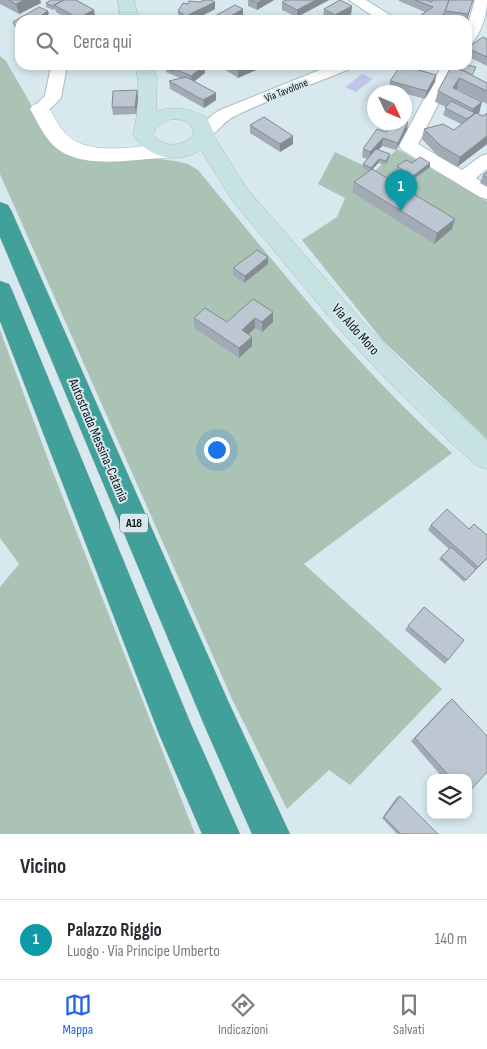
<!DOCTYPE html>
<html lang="it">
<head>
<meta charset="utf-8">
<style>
  :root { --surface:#fff; --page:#f7f7f7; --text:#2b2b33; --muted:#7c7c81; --line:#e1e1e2; --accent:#2563eb }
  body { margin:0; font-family:"Sofia Sans Condensed",sans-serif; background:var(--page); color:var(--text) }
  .controls { position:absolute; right:15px; bottom:15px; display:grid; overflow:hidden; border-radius:10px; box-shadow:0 2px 8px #0003 }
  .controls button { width:45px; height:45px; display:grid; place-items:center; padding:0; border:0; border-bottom:1px solid var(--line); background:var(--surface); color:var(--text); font:25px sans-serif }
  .compass { position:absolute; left:367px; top:85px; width:45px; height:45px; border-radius:50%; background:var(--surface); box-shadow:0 2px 8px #0003; rotate:134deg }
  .you { position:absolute; left:216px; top:449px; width:18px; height:18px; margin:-12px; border:4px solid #fff; border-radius:50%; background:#1a73e8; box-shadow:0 0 0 8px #1a73e833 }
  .badge { display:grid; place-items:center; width:32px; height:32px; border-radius:50%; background:var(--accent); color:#fff; font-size:16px; font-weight:700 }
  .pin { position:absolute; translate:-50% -41px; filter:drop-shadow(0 1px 2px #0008) }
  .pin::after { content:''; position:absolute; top:26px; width:18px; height:15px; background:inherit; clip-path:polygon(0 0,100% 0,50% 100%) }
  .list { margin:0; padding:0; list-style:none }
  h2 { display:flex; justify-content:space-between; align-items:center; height:65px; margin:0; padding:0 20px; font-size:21px }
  h2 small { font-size:16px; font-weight:400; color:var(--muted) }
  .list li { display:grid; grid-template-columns:32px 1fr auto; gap:15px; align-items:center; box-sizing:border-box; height:80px; padding:0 20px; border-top:1px solid var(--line) }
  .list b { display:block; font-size:19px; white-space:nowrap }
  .list p { margin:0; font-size:16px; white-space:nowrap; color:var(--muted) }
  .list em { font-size:16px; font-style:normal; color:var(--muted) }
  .icon { flex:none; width:28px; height:28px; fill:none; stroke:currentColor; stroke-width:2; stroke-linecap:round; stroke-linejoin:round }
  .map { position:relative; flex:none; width:487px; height:834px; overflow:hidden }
  .search { position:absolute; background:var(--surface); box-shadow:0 2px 8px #0003; left:15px; right:15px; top:15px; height:55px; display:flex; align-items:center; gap:12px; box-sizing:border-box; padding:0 18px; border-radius:15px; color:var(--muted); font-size:19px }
  .sheet { height:145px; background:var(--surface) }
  nav { display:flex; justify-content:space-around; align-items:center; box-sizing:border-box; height:70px; border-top:1px solid var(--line); background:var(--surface); font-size:14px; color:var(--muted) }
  nav a { display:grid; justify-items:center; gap:2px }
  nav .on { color:var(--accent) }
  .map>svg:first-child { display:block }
  .green { fill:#abc3b5 }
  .water { fill:#c2c5eb }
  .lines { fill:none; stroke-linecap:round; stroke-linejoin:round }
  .minor-casing { stroke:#abbbc1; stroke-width:2 }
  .tertiary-casing { stroke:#abbbc1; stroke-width:1 }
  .secondary-casing { stroke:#abbbc1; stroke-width:1 }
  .motorway-casing { stroke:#c6c7c8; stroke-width:1 }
  .minor { fill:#fff; fill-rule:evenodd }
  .tertiary { fill:#fff; fill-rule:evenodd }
  .secondary { fill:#c6e2e1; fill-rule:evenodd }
  .motorway { fill:#42a09b; fill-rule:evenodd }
  .wall { fill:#a2abb5 }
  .shaded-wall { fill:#848b93 }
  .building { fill:#bcc7d2; stroke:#848b93 }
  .labels { text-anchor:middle; stroke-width:4; stroke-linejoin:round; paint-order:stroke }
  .far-street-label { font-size:11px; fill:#111719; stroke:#d7e8ee }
  .shield { fill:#d7e8ee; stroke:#4c5659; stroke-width:1 }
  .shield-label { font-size:12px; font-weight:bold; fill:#111719 }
  .street-label { font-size:14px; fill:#111719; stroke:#d7e8ee }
</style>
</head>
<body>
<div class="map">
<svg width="487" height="834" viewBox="0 0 487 834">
  <rect width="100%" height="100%" fill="#d7e8ee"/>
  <path class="green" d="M0 56 6 61 49 136 58 146 175 161 188 164 198 170C279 268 358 368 452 453L304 564 442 689 350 785 329 770 287 809 232 699 0 174Z
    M397 149 487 201V439L383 341 302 240 337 217 345 198 318 184 335 152 375 171Z
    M0 330 49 462 195 834H0V587L19 564 0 538Z"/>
  <path class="water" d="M362 74 373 79 356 92 345 87Z"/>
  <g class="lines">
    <g class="minor-casing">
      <path id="minor" d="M349 0H366L398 20H379Z
        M475 0H487C487 16 482 30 472 43L467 45V27Z
        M332 65H354L352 68C312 85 271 98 233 117 220 124 214 141 198 137L195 133 212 115 220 110Z
        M442 65H458L418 144 462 170 481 156 487 154V169L476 178 487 185V199L480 197 402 150 399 146Z
        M58 66 64 68 66 71 61 98 46 113H34L31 109 45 96 50 71 52 68Z"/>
    </g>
    <g class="tertiary-casing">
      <path id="tertiary" d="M40 103 47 105C54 115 58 126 66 134 88 157 136 146 165 144L172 146 175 151 172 156 165 158C132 159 79 171 53 145 43 135 37 121 30 109L33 105Z"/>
    </g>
    <g class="secondary-casing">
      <path id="secondary" d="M118 0H134L139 20H121Z
        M135 65H153L157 79 156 111C176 106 190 108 207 118L214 133 213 135 248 190 357 315 403 364 487 440V469L477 466 448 440 385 378 339 329 232 200 201 150C176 165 149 158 133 135 138 114 141 87 135 65ZM172 119 182 120 191 125 194 133C184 148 164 148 153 135L156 127Z"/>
    </g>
    <g class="motorway-casing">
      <path id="motorway" d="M0 202 8 205 11 210 229 703 290 834H252L205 727 0 237Z
        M0 281 9 284 12 290 190 722 240 834H202L159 734 0 321Z"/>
    </g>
    <use href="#minor" class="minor"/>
    <use href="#tertiary" class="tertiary"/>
    <use href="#secondary" class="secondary"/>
    <use href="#motorway" class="motorway"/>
  </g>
  <path class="wall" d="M0 0H40L41 3 19 14 0 4Z
    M248 0H274L257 10 248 6Z
    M329 0 297 17 282 10V2Z
    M399 0H473L467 20H414L425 12 399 1Z
    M46 3 95 17 89 20H70L56 12 55 9 53 10 46 7Z
    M352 6 351 14 339 20H330L323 16 324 9Z
    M215 9 194 20H181L178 18V11Z
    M487 39V66L467 56V48Z
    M170 65 205 73 195 81 216 100 204 108 170 89 169 81 180 78 166 72V68Z
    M221 65H263V67L238 78 221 67Z
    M390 65H402L436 75 435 82 425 99 389 89 390 81 399 68Z
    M451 67 473 76 487 83V104L457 89 456 90 482 102 479 113 478 114 483 116 487 113V144L457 167 438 156 422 139 424 129 454 130 461 124 443 115 446 107 435 102 438 91Z
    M137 90 138 98 136 114 113 115 112 107Z
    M250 125 293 144 280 152 250 133Z
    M407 130 396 150 382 146 378 150 389 158 385 165 378 163 373 169 452 229 434 244 352 192 354 182 369 171 362 168 363 164 367 159 362 157 363 149 386 132Z
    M412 163H430V167L404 186 394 180 395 176 400 172 396 170 397 166Z
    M487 172V187L480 183 483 175Z
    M268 264 244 283 233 275V268Z
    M273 312V322L262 332 255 328 248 334 252 346 239 358 194 328V318L227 322Z
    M431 525 487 559 464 582 439 559 449 549 428 530Z
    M408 626 448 660 445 664 405 630Z
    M452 699 468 778H443L411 741 447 703Z
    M400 796 438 834H397L382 818 397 797Z"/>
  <path class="shaded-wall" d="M24 0H40L41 3 19 14 16 4Z
    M262 0H274L257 10V3Z
    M316 0H329L297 17V10Z
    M473 0 467 20H466Z
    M215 2V9L194 20H187L186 16Z
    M352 6 351 14 339 20H335V15Z
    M243 9V17L237 20H223Z
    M94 10 95 17 89 20H78V18Z
    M48 11 49 14 40 20H34Z
    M444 14 443 20H436Z
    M20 23V28L16 30 15 26Z
    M251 65H263V67L238 78V71Z
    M204 66 205 73 192 83 191 76Z
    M436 75 435 82 425 99 427 91Z
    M459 78 457 89 451 98 453 88Z
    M137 90 138 98 136 114 135 107Z
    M216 93V100L204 108 203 100Z
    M482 102 479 113 470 119 473 109Z
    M408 122 407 130 396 150 398 143Z
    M293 136V144L280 152V144Z
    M487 136V144L457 167 460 157Z
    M383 138 382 146 369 160 370 152Z
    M390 154 389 158 385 165 386 161Z
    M379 159 378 163 371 171V168Z
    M430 163V167L404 186 405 182Z
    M455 219 452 229 434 244 437 233Z
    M268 257V264L244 283 245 276Z
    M273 312V322L262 332V322Z
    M255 318V328L242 340V330Z
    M252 337V346L239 358V348Z"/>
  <path class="building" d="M9 0H24L16 4Z
    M51 0H64L52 6 46 3Z
    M64 0H76L94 10 78 18 54 5Z
    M204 0H211L215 2 186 16 178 11 183 3 188 4 189 1 200 2Z
    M251 0H262L257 3Z
    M286 0H316L297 10 282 2Z
    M340 0 352 6 335 15 324 9Z
    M415 0H426L431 2 434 0H449L444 14 436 20H414L433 7Z
    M449 0H473L468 14 445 11Z
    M235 5 243 9 223 20H218L215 16Z
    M39 7 48 11 34 20 29 18 25 20H20V23L15 26 13 22Z
    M313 16 319 20H302L306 18Z
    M373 17 378 20H367Z
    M387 17 392 20H379Z
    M483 37 487 39V57L467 48Z
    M170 65H178L173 68 174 72 166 68Z
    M178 65H202L204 66 191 76 173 68Z
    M229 65H251L238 71Z
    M401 65 436 75 427 91 390 81Z
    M453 65H467L476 67 472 75 464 71 452 67Z
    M451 67 464 71 487 83V91L459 78 453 88 482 102 473 109 438 91Z
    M186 77 216 93 203 100 169 81Z
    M137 90 135 107H112L113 91Z
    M451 101 475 113 467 119 445 108Z
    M476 113 483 116 487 113V136L460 157 441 146 424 129 443 124 454 130Z
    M264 117 293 136 280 144 250 125Z
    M404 121 408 122 398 143 383 138 370 152 363 149 377 129 386 132 392 122H404Z
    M376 149 390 154 386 161 379 159 371 168 363 164Z
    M420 157 430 163 405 182 395 176 403 170 397 166 406 160 412 163Z
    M372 169 455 219 437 233 354 182Z
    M487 172V178L483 175Z
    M257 250 268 257 245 276 233 268Z
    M253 299 273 312 262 322 255 318 242 330 252 337 239 348 194 318 205 308 227 322Z
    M447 509 469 529 474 524 487 535V558L478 567 431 525Z
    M451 547 476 569 466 580 441 557Z
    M424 607 464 640 448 660 408 626Z
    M452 699 487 736V772L468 793V778H451L415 738Z
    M400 796 438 834H401L384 817Z"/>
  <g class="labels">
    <g class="far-street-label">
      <text transform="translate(286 90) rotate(-22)" y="4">Via Tavolone</text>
    </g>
    <rect class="shield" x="120" y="513.5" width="28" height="19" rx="4"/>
    <g class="shield-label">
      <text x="134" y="527">A18</text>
    </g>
    <g class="street-label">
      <text transform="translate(356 329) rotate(48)" y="5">Via Aldo Moro</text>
      <text transform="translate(99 440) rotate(67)" y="5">Autostrada Messina-Catania</text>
    </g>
  </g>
</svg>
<div class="controls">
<button><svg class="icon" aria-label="layers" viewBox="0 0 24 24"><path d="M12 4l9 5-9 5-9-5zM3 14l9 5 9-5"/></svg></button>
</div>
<svg class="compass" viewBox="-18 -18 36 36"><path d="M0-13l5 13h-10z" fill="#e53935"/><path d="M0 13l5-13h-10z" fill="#7c7c81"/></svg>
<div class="you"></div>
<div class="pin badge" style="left:401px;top:211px;background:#0f9aa8">1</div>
<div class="search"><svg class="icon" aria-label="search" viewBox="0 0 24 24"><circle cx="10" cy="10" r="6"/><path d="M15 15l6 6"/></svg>Cerca qui</div>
</div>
<section class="sheet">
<h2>Vicino<small></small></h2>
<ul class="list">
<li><span class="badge" style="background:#0f9aa8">1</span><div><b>Palazzo Riggio</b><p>Luogo · Via Principe Umberto</p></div><em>140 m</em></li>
</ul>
</section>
<nav>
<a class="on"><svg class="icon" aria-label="map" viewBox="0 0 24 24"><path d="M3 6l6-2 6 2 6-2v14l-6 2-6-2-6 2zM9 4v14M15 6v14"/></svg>Mappa</a>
<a><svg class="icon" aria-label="directions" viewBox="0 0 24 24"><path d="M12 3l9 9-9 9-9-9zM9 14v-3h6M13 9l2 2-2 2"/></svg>Indicazioni</a>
<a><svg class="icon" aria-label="saved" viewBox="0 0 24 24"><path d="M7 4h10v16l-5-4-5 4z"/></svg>Salvati</a>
</nav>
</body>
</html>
